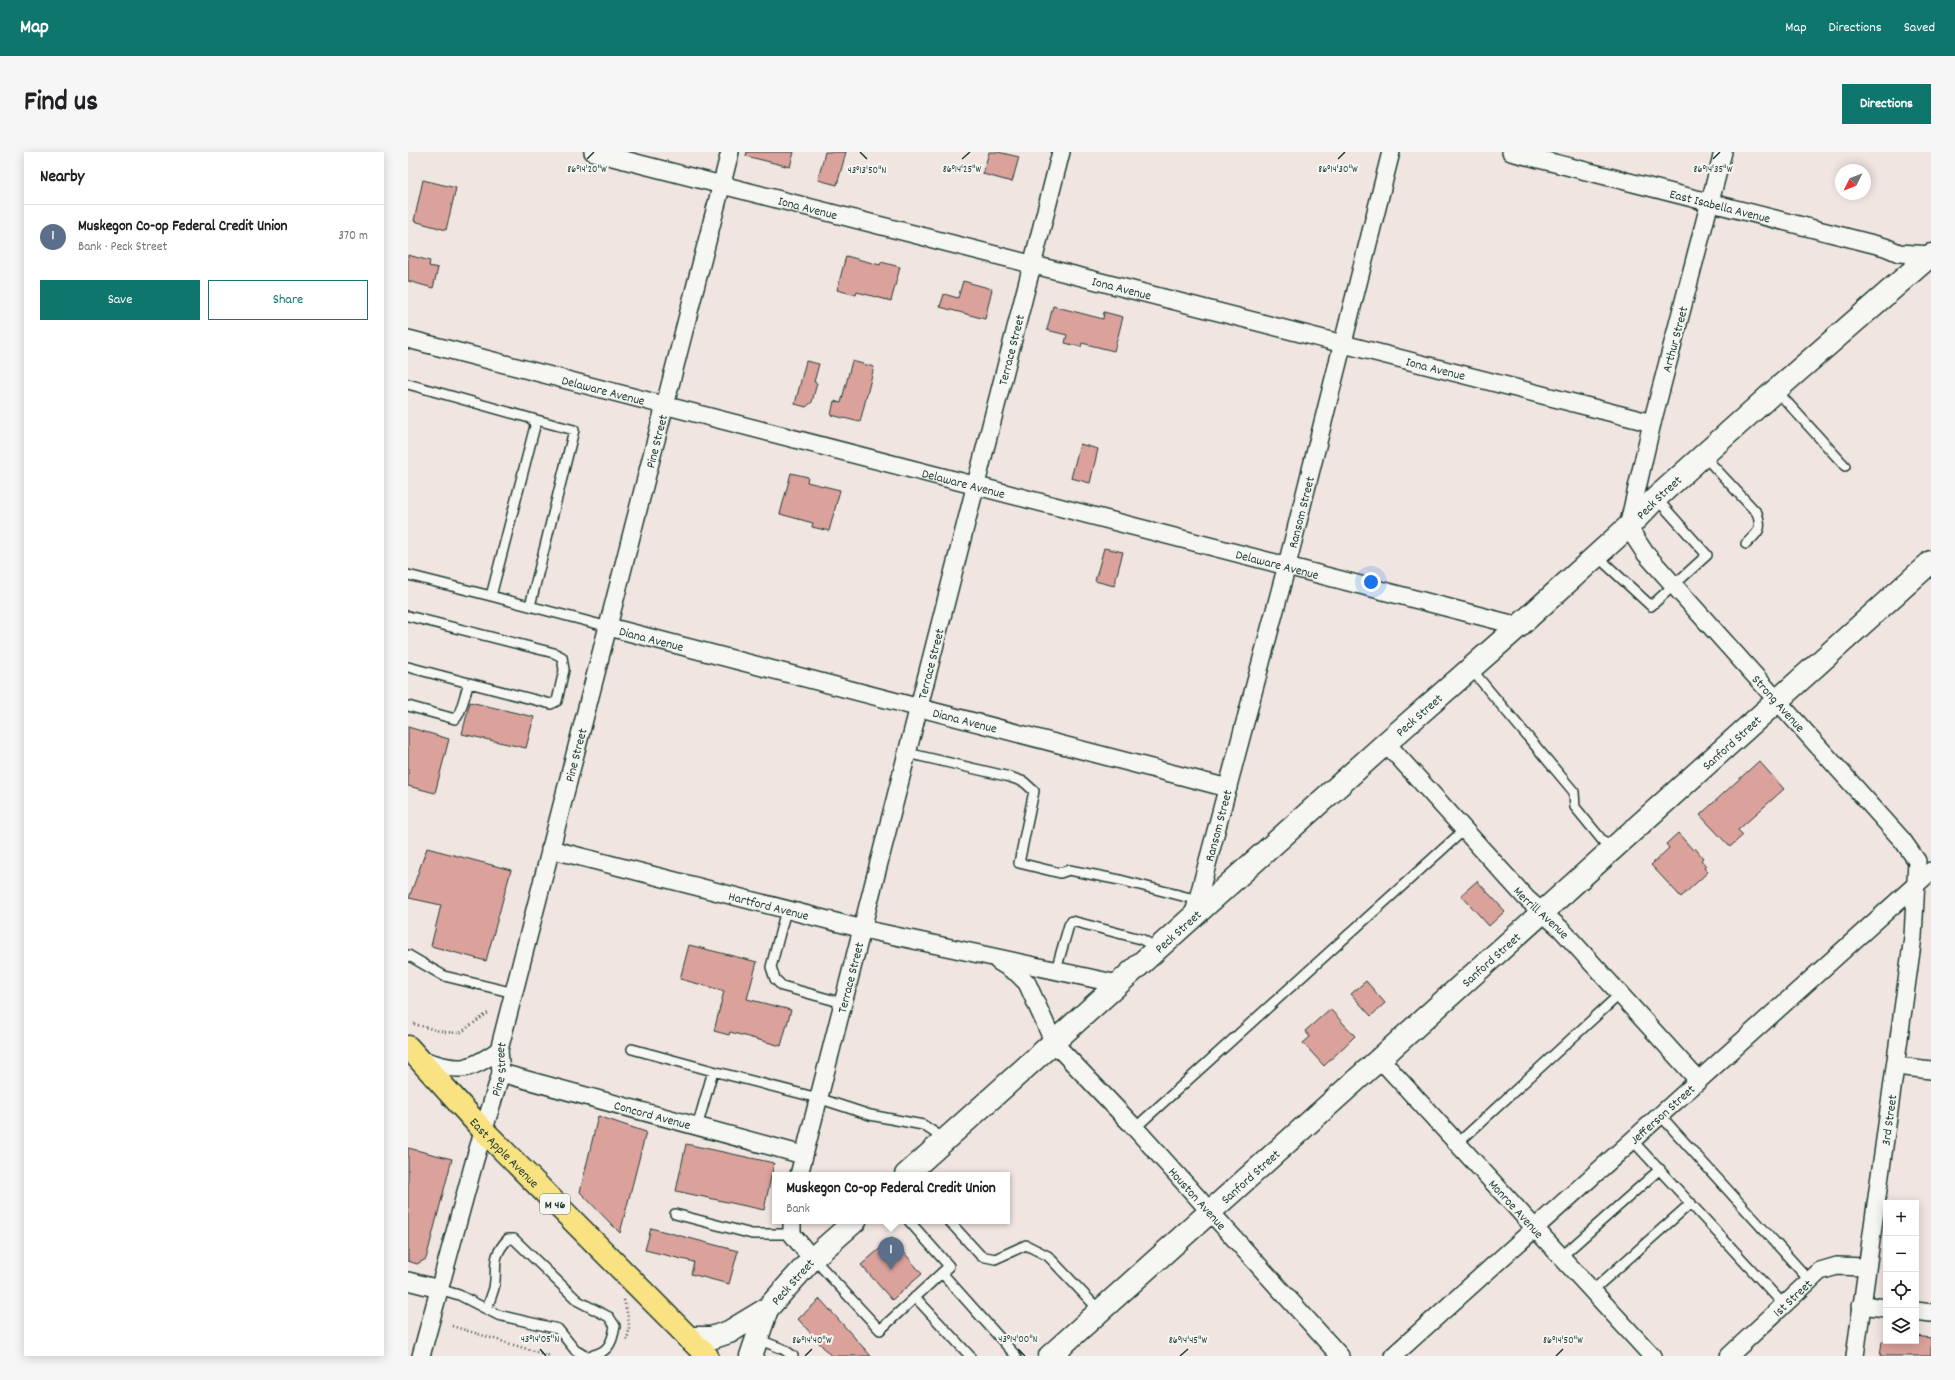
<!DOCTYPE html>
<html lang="en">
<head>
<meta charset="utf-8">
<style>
  :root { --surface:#fff; --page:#f6f6f6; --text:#202124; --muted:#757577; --line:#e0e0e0; --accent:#0f766e }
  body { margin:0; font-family:Dekko,sans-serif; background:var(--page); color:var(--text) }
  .controls { position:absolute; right:12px; bottom:12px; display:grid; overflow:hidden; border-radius:0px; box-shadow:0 2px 10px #0003 }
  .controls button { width:36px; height:36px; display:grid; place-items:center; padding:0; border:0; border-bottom:1px solid var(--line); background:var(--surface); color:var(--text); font:20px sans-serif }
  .compass { position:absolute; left:1427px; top:12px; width:36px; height:36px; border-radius:50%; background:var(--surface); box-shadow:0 2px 10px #0003; rotate:227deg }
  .you { position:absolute; left:963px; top:430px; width:14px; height:14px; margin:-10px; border:3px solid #fff; border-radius:50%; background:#1a73e8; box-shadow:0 0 0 6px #1a73e833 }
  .badge { display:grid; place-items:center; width:26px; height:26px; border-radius:50%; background:var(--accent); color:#fff; font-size:13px; font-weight:700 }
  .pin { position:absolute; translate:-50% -33px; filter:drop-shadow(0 1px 2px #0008) }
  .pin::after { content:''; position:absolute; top:21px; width:14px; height:12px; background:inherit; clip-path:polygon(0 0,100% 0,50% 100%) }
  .popup { position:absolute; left:364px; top:1020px; width:238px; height:52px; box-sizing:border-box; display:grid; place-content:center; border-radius:0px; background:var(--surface); filter:drop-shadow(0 1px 3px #0005); font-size:13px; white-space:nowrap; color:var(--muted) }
  .popup b { font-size:15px; color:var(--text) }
  .popup::after { content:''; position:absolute; left:50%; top:100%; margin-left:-8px; border:8px solid transparent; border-top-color:var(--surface) }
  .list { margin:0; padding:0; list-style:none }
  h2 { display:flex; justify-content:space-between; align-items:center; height:52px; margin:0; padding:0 16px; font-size:17px }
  h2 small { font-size:13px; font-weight:400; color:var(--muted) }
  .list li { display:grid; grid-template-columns:26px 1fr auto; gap:12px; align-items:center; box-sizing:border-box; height:64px; padding:0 16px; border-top:1px solid var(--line) }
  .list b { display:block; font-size:15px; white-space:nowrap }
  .list p { margin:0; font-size:13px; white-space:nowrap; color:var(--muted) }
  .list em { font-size:13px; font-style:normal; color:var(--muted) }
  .actions { display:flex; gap:8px; padding:12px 16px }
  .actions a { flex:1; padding:9px 0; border:1px solid var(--accent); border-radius:0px; text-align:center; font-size:14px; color:var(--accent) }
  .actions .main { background:var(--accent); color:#fff }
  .icon { flex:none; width:22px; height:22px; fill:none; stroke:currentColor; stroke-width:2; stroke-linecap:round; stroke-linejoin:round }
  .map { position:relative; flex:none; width:1523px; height:1204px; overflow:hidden; border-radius:0px }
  header { display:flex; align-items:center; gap:24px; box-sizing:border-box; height:56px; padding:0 20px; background:var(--accent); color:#fff }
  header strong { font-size:19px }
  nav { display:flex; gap:22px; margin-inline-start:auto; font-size:14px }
  .intro { display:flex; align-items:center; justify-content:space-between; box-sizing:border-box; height:96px; padding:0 24px }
  h1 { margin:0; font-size:28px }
  .button { padding:10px 18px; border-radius:0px; background:var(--accent); color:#fff; font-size:14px; font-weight:700 }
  main { display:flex; gap:24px; padding:0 24px }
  aside { flex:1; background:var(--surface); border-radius:0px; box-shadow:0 2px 10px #0003 }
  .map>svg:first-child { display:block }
  .building { fill:#dba19b; stroke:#1f3d34 }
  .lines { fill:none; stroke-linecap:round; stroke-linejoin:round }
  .lane-casing { stroke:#1f3d34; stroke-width:12 }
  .street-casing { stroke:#1f3d34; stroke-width:20 }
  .secondary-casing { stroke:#1f3d34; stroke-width:25 }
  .primary-casing { stroke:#1f3d34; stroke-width:25 }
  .path { stroke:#1f3d34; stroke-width:2.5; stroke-dasharray:1 3; stroke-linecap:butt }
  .lane { stroke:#f6f6f2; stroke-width:9 }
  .street { stroke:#f6f6f2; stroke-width:17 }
  .secondary { stroke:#f6f6f2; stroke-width:22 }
  .primary { stroke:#f8e281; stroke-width:22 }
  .ticks { fill:none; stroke:#1f3d34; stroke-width:1.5 }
  .labels { text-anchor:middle; stroke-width:4; stroke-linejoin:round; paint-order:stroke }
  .shield { fill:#f6f6f2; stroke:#60746d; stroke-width:1 }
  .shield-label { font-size:12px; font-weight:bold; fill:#1f3d34 }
  .street-label { font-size:13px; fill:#1f3d34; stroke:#f6f6f2 }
  .ticks-label { font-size:10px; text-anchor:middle; fill:#1f3d34; stroke:#f6f6f2; stroke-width:4; stroke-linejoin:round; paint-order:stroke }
</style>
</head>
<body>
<header>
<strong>Map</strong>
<nav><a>Map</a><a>Directions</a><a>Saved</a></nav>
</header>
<div class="intro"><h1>Find us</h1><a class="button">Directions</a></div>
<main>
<aside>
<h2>Nearby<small></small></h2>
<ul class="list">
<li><span class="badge" style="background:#5c6f8a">1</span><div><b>Muskegon Co-op Federal Credit Union</b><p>Bank · Peck Street</p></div><em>370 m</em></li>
</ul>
<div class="actions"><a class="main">Save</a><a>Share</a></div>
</aside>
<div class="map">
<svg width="1523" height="1204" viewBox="0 0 1523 1204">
  <rect width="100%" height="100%" fill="#f1e5e1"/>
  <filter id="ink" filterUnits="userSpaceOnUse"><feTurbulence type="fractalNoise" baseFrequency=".025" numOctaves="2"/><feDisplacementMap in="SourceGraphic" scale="8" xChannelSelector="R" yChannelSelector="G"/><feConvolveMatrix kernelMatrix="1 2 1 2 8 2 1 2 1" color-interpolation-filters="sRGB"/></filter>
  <g filter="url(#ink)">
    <path class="building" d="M339 0H386L382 15 338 4Z
      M417 0H438L429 33 410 28Z
      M581 0H590L611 5 604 30 575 22Z
      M15 28 48 36 38 78 6 69Z
      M0 103 22 109 21 114 30 116 25 136 0 129Z
      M438 104 472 113 473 110 492 115 483 149 449 140 448 143 429 138Z
      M555 129 584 137 577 167 532 155 536 142 550 146Z
      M645 154 695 167 696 160 715 165 706 199 674 191 673 195 657 191 659 183 639 178Z
      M398 209 411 212 406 230 409 231 404 250 398 255 387 252Z
      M444 209 466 215 452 270 423 263 426 249 433 251Z
      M672 292 690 297 682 331 663 326Z
      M383 321 400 325 399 330 432 338 421 379 404 375 405 371 372 362Z
      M696 396 715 400 706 434 687 429Z
      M62 550 126 565 118 596 54 582Z
      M0 575 41 587 27 641 0 634Z
      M1351 609 1376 637 1330 678 1335 683 1322 695 1292 663Z
      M1270 681 1285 698 1287 696 1295 706 1293 708 1298 714 1296 716 1300 720 1273 745 1243 713 1261 696 1258 692Z
      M19 696 103 718 78 809 23 794 33 753 1 746Z
      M1069 729 1097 759 1081 774 1053 743Z
      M281 793 349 810 339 847 383 858 373 894 322 880 321 883 306 879 316 839 272 827Z
      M958 829 977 851 963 864 943 842Z
      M922 857 947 884 916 914 895 891 902 885 897 879Z
      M190 964 238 980 212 1081 172 1040Z
      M278 992 366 1011 356 1058 268 1039Z
      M0 996 44 1007 18 1107 9 1112 0 1109Z
      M243 1076 330 1099 321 1132 283 1122 286 1110 237 1098Z
      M484 1086 514 1122 484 1148 453 1113Z
      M412 1147 463 1204H423L390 1167Z
      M1508 1184 1523 1186V1204H1472L1474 1189H1508Z"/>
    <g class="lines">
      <g class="lane-casing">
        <path id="lane" d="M0 232 125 267 127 274 83 444 0 423
          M1368 238 1437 314
          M1296 304 1349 361C1355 378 1350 380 1338 392
          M1189 404 1243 454 1299 403 1248 346
          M83 444 201 475
          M122 454 166 278 125 267
          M0 464 146 501 154 505 156 518 149 549 143 552 61 531C58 538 52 565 47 567L0 554
          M0 515 61 531
          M1063 517 1166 640 1167 655 1203 699
          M499 601 602 625 616 630 626 639 611 711 652 721 661 718 712 728 790 748
          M378 758 363 815 367 827 374 834 435 851
          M0 803 36 824 106 841
          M648 818 661 773 664 769 733 787 749 796
          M224 897 305 919
          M1252 963 1402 1129
          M289 975 305 919 410 946 462 963 515 973 538 988
          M727 976 1056 678
          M1224 988 1376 1153
          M1049 992 1212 842
          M267 1062 344 1082H384
          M541 1069 573 1104 587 1107 618 1093 640 1104 692 1159
          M1153 1105 1252 1017
          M405 1106 472 1178 541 1114 501 1069
          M534 1121 608 1204
          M31 1137 51 1143 90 1163 150 1177 167 1198 177 1204
          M1184 1139 1283 1051
          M507 1145 562 1204
          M79 1157C81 1150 84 1143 86 1136 90 1114 82 1106 100 1087H106L170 1149 201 1165 207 1174C204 1193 199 1202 179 1204
          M349 1187 375 1197 385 1204"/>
      </g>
      <g class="street-casing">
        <g id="street">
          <path id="s1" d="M185 0 1244 271"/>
          <path id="s2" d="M1103 0 1477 95 1491 101 1523 103"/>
          <path id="s3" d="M1315 0 1244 271 1220 375 1237 401 1495 689 1509 709 1505 785 1447 1204"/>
          <path id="s4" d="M0 187 1111 474"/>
          <path id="s5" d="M201 475 820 636"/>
          <path id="s6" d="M978 591 1118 746 1153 777 1290 928"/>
          <path id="s7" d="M142 697 455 777 710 832"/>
          <path id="s8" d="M785 765 879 413 983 0"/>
          <path id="s9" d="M590 809 609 821 619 831 646 891 727 976 932 1204"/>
          <path d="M11 907C50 919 57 922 91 898"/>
          <path id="s10" d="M973 908 1244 1204"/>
          <path d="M1488 914 1523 918"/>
          <path id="s11" d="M93 921 395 1003"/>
          <path id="s12" d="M391 1023 653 0"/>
          <path d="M384 1069V1082L404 1107"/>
          <path d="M0 1129 31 1137"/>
          <path d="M1453 1153 1478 1156"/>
          <path d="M1508 1159 1523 1161"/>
          <path id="s13" d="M13 1204 67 1007 93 921 91 898 322 0"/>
          <path id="s14" d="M985 1204 1523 719"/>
          <path id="s15" d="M1321 1204 1412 1119 1429 1114 1458 1115"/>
        </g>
      </g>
      <g class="secondary-casing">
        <g id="secondary">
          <path id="s16" d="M498 1023 978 591 1111 474 1220 375 1248 346 1368 238 1523 103"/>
          <path d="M280 1186H303L321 1180 359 1157"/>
          <path id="s17" d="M343 1204 359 1157 404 1107 447 1069"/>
          <path id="s18" d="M642 1204 1523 410"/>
        </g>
      </g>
      <g class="primary-casing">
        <g id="primary">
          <path id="s19" d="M0 895 75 978 299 1204"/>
        </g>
      </g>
      <path class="path" d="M6 872 35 880 52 881 80 861
        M216 1148C219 1162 225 1178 217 1190
        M44 1174 142 1204"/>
      <use href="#lane" class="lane"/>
      <use href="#street" class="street"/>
      <use href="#secondary" class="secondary"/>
      <use href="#primary" class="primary"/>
    </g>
  </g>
  <path class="ticks" d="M452 0 459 7M179 7 186 0M554 7 562 0M930 7 937 0M1305 7 1312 0M132 1197 138 1204M610 1197 617 1204M397 1204 404 1197M772 1204 780 1197M1148 1204 1155 1197"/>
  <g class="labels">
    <rect class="shield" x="132" y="1042" width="30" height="20" rx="3"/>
    <g class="shield-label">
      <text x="147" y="1056">M 46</text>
    </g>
    <g class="street-label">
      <text dy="5" stroke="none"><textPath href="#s2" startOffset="216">East Isabella Avenue</textPath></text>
      <text dy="5" stroke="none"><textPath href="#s1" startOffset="222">Iona Avenue</textPath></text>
      <text dy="5" stroke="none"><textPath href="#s1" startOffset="546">Iona Avenue</textPath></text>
      <text transform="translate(1266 187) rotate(-75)" y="5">Arthur Street</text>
      <text dy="5" stroke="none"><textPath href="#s12" startOffset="852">Terrace Street</textPath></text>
      <text dy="5" stroke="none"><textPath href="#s1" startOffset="870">Iona Avenue</textPath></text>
      <text dy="5" stroke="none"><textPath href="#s4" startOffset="202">Delaware Avenue</textPath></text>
      <text dy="5" stroke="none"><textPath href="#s13" startOffset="946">Pine Street</textPath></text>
      <text dy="5" stroke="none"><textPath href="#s4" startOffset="574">Delaware Avenue</textPath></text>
      <text dy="5" stroke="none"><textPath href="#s16" startOffset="1013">Peck Street</textPath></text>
      <text dy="5" stroke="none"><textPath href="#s8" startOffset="419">Ransom Street</textPath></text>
      <text dy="5" stroke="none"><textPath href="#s4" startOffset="898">Delaware Avenue</textPath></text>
      <text dy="5" stroke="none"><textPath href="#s5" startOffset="44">Diana Avenue</textPath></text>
      <text dy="5" stroke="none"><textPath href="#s12" startOffset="528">Terrace Street</textPath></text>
      <text dy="5" stroke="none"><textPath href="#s3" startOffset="619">Strong Avenue</textPath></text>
      <text dy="5" stroke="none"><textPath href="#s16" startOffset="689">Peck Street</textPath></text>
      <text dy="5" stroke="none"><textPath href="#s5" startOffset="368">Diana Avenue</textPath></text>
      <text dy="5" stroke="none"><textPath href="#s18" startOffset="917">Sanford Street</textPath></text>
      <text dy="5" stroke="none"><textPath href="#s13" startOffset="622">Pine Street</textPath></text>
      <text dy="5" stroke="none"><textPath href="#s8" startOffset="95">Ransom Street</textPath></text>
      <text dy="5" stroke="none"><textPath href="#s7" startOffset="226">Hartford Avenue</textPath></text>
      <text dy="5" stroke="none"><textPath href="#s6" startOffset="230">Merrill Avenue</textPath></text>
      <text dy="5" stroke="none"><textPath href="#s16" startOffset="365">Peck Street</textPath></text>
      <text dy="5" stroke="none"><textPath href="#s18" startOffset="593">Sanford Street</textPath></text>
      <text dy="5" stroke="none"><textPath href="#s12" startOffset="204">Terrace Street</textPath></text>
      <text dy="5" stroke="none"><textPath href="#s13" startOffset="298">Pine Street</textPath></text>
      <text dy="5" stroke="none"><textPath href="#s14" startOffset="362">Jefferson Street</textPath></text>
      <text dy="5" stroke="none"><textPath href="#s11" startOffset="157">Concord Avenue</textPath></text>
      <text transform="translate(1480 968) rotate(-82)" y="5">3rd Street</text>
      <text dy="5" stroke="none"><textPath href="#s19" startOffset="143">East Apple Avenue</textPath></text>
      <text dy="5" stroke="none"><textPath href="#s18" startOffset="269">Sanford Street</textPath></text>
      <text dy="5" stroke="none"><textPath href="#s9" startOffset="314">Houston Avenue</textPath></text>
      <text dy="5" stroke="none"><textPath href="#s10" startOffset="201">Monroe Avenue</textPath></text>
      <text dy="5" stroke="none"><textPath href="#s17" startOffset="87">Peck Street</textPath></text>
      <text dy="5" stroke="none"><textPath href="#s15" startOffset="86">1st Street</textPath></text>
    </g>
  </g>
  <g class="ticks-label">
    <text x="179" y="20">86°14'20"W</text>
    <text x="554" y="20">86°14'25"W</text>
    <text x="930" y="20">86°14'30"W</text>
    <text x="1305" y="20">86°14'35"W</text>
    <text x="459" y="21">43°13'50"N</text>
    <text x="132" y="1190">43°14'05"N</text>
    <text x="610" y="1190">43°14'00"N</text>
    <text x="404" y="1191">86°14'40"W</text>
    <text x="780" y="1191">86°14'45"W</text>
    <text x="1155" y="1191">86°14'50"W</text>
  </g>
</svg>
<div class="controls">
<button>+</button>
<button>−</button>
<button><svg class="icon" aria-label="locate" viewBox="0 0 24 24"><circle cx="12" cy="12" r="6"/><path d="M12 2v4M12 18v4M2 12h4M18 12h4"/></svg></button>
<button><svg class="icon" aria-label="layers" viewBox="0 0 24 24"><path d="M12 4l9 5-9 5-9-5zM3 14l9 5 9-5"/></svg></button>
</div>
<svg class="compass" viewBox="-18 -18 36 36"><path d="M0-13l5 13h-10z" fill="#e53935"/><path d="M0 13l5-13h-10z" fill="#757577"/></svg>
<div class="you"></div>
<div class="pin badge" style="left:483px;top:1118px;background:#5c6f8a">1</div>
<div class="popup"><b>Muskegon Co-op Federal Credit Union</b>Bank</div>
</div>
</main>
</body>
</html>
